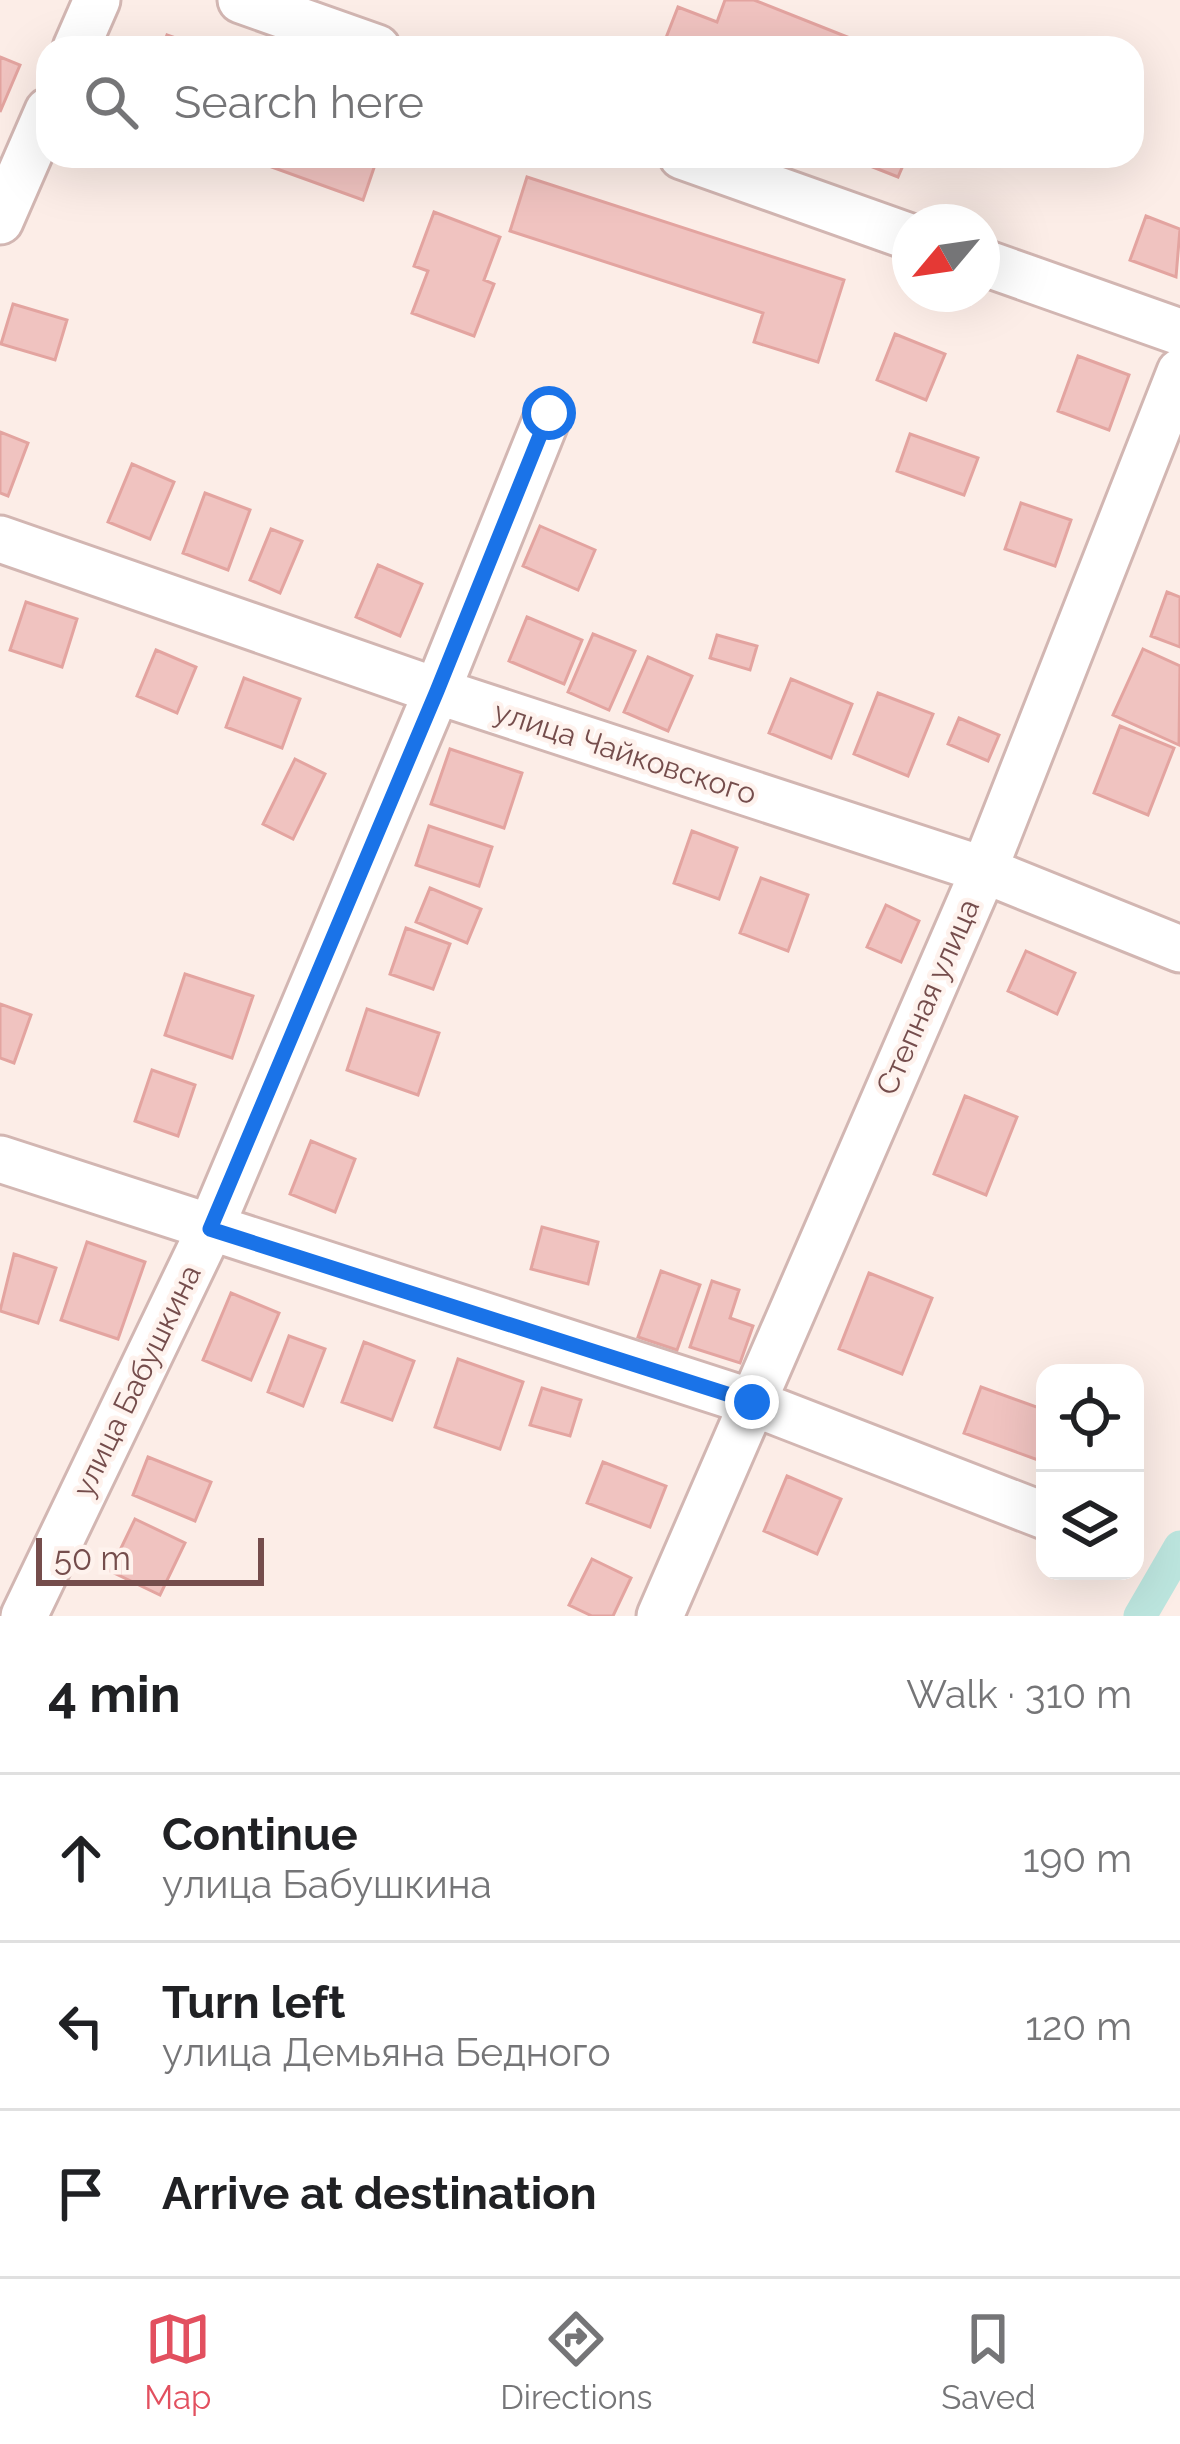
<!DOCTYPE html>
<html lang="en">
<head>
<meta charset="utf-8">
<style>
  :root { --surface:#fff; --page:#f6f6f6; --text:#202124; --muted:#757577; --line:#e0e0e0; --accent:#e2505f }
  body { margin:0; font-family:Raleway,sans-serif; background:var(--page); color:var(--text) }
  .controls { position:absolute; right:36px; bottom:36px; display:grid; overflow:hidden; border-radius:24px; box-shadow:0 12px 48px #0002 }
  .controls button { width:108px; height:108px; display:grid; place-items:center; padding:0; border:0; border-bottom:3px solid var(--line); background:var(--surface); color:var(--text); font:60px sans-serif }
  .compass { position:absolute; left:892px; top:204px; width:108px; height:108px; border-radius:50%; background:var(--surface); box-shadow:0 12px 48px #0002; rotate:241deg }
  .scale { position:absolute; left:36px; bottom:30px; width:228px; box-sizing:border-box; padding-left:12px; border:6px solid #754d4c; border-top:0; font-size:33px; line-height:42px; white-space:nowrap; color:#754d4c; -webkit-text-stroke:9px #fef2ed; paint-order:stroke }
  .stop { position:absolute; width:36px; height:36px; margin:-27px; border:9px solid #1a73e8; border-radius:50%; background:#fff }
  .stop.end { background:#1a73e8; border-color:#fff; box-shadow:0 3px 12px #0008 }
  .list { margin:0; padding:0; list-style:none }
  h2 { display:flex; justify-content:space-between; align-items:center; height:156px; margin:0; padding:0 48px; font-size:51px }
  h2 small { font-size:39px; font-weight:400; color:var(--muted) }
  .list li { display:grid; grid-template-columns:78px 1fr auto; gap:36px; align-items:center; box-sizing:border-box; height:168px; padding:0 48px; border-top:3px solid var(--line) }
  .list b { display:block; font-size:45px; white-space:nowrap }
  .list p { margin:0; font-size:39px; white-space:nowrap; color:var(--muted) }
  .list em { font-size:39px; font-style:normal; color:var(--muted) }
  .icon { flex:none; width:66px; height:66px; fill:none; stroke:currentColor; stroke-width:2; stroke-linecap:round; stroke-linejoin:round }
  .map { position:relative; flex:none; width:1180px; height:1616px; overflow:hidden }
  .search { position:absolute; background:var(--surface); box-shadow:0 12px 48px #0002; left:36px; right:36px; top:36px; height:132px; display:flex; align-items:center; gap:30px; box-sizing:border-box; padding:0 42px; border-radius:36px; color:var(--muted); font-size:45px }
  .sheet { height:660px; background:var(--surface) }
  nav { display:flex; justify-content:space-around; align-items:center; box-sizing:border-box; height:168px; border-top:3px solid var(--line); background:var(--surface); font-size:33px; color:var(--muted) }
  nav a { display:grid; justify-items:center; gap:6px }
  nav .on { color:var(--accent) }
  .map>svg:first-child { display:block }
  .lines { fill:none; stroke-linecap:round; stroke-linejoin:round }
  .canal { stroke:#bce5de; stroke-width:33 }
  .building { fill:#f0c3c0; stroke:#e3a4a0; stroke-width:3 }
  .minor-casing { stroke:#d2b6b2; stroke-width:51 }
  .minor { stroke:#fff; stroke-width:45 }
  .route { stroke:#1a73e8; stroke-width:15 }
  .labels { text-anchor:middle; stroke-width:9; stroke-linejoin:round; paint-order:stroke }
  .street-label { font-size:30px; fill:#754d4c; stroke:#fef2ed }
</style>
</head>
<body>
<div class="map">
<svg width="1180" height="1616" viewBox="0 0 1180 1616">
  <rect width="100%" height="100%" fill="#fcede7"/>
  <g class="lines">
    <path class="canal" d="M1140 1616 1180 1547"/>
  </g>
  <path class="building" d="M725 0H754L875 48H662L678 7 717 22Z
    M167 35 204 48H162Z
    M0 57 20 65 0 112Z
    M241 156H378L363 200Z
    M845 156H907L898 177Z
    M527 177 844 280 818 362 754 342 763 313 510 231Z
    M434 212 500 237 484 280 494 284 474 336 412 313 428 271 414 266Z
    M1146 216 1180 229 1176 277 1130 260Z
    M13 304 67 320 55 360 1 344Z
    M895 334 945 354 926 400 877 380Z
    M1078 356 1129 375 1109 430 1058 411Z
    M0 432 28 443 8 496 0 493Z
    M910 434 978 458 964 495 897 471Z
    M132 464 174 482 150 539 108 522Z
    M205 493 250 510 228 570 183 553Z
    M1021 503 1071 520 1055 566 1005 549Z
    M540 526 595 550 578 590 523 566Z
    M271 529 302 541 280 593 250 580Z
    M378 565 422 584 400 636 356 617Z
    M1167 592 1180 597V647L1151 636Z
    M26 602 77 619 62 667 10 650Z
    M527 617 582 640 564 684 509 661Z
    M593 634 635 651 609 710 568 692Z
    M717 635 757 646 750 670 710 658Z
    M1143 649 1180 666 1179 745 1113 715Z
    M156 650 196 667 177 713 137 696Z
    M648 657 692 676 668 731 624 712Z
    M244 678 300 699 282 748 226 727Z
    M791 679 852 704 831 758 769 733Z
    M878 693 933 714 908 776 854 754Z
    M959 718 999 735 988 761 948 744Z
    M1120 726 1174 748 1148 815 1094 793Z
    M450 749 522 773 504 828 431 804Z
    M295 759 325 774 293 839 263 824Z
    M429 826 492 847 479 886 416 865Z
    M692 831 737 848 719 899 674 883Z
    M761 878 808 895 788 951 740 933Z
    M430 888 481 909 467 943 416 922Z
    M886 905 919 921 901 962 867 947Z
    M406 928 450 944 433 989 390 974Z
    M1026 951 1075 973 1057 1014 1008 991Z
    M185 974 253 996 232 1058 165 1035Z
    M0 1004 31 1015 14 1063 0 1058Z
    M367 1009 439 1033 418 1095 347 1070Z
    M152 1070 195 1085 178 1136 135 1121Z
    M965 1096 1017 1117 986 1195 934 1174Z
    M311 1141 355 1159 335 1212 290 1194Z
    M542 1227 598 1242 588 1284 531 1269Z
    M87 1242 145 1262 118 1339 61 1320Z
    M14 1254 56 1268 38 1323 0 1311Z
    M661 1271 700 1285 677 1350 638 1337Z
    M869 1273 932 1298 902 1374 839 1349Z
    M712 1281 739 1290 730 1318 753 1326 740 1363 690 1347Z
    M231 1293 279 1313 251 1380 203 1360Z
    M289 1336 325 1349 303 1406 268 1392Z
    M364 1342 414 1361 392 1420 342 1402Z
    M458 1359 523 1382 500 1449 435 1427Z
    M981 1387 1045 1410V1441L1038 1460 964 1433Z
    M542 1388 581 1400 570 1436 530 1425Z
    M148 1457 211 1482 195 1521 133 1495Z
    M603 1462 666 1486 650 1527 587 1503Z
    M787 1476 841 1499 817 1554 764 1531Z
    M135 1519 185 1543 160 1595 110 1571Z
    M592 1559 631 1578 613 1616H592L569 1605Z"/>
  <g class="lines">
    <g class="minor-casing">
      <path id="minor" d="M241 0 377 48
        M76 48 97 0
        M682 156 910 237
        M0 221 48 111
        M982 262 1180 332
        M0 539 437 691 984 870 1180 949
        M0 1159 751 1402 1045 1516
        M24 1616 210 1229 437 691 549 413
        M660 1616 984 870 1180 372"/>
    </g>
    <use href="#minor" class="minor"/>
  </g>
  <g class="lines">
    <path class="route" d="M549 413 437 691 210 1229 752 1402"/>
  </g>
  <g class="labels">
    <g class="street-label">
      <text transform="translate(625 753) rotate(18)" y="10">улица Чайковского</text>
      <text transform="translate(928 997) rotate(-66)" y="10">Степная улица</text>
      <text transform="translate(137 1381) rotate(-64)" y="10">улица Бабушкина</text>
    </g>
  </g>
</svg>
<div class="controls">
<button><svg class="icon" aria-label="locate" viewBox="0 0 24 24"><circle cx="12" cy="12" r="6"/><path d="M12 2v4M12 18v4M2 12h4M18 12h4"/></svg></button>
<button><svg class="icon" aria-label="layers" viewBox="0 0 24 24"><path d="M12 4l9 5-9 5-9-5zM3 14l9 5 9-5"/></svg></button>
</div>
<svg class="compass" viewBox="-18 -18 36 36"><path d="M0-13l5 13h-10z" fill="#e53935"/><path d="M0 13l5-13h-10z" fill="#757577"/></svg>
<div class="scale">50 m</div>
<div class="stop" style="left:549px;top:413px"></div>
<div class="stop end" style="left:752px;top:1402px"></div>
<div class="search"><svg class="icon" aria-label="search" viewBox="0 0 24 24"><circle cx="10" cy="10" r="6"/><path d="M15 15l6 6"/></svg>Search here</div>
</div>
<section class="sheet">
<h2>4 min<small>Walk · 310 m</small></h2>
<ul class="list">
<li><svg class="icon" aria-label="ahead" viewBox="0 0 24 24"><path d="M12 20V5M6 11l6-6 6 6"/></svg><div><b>Continue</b><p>улица Бабушкина</p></div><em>190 m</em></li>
<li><svg class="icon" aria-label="left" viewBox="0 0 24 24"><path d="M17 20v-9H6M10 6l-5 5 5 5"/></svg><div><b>Turn left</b><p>улица Демьяна Бедного</p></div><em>120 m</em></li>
<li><svg class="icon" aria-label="arrive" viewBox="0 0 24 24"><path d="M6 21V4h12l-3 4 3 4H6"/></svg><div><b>Arrive at destination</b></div></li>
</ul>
</section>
<nav>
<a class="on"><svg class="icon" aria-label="map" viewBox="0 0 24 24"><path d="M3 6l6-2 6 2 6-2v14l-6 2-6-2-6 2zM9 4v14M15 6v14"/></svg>Map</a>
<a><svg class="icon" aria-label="directions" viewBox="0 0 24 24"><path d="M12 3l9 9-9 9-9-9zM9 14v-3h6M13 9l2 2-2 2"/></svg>Directions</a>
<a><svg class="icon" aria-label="saved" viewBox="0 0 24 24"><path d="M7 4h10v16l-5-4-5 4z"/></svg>Saved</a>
</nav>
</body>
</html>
